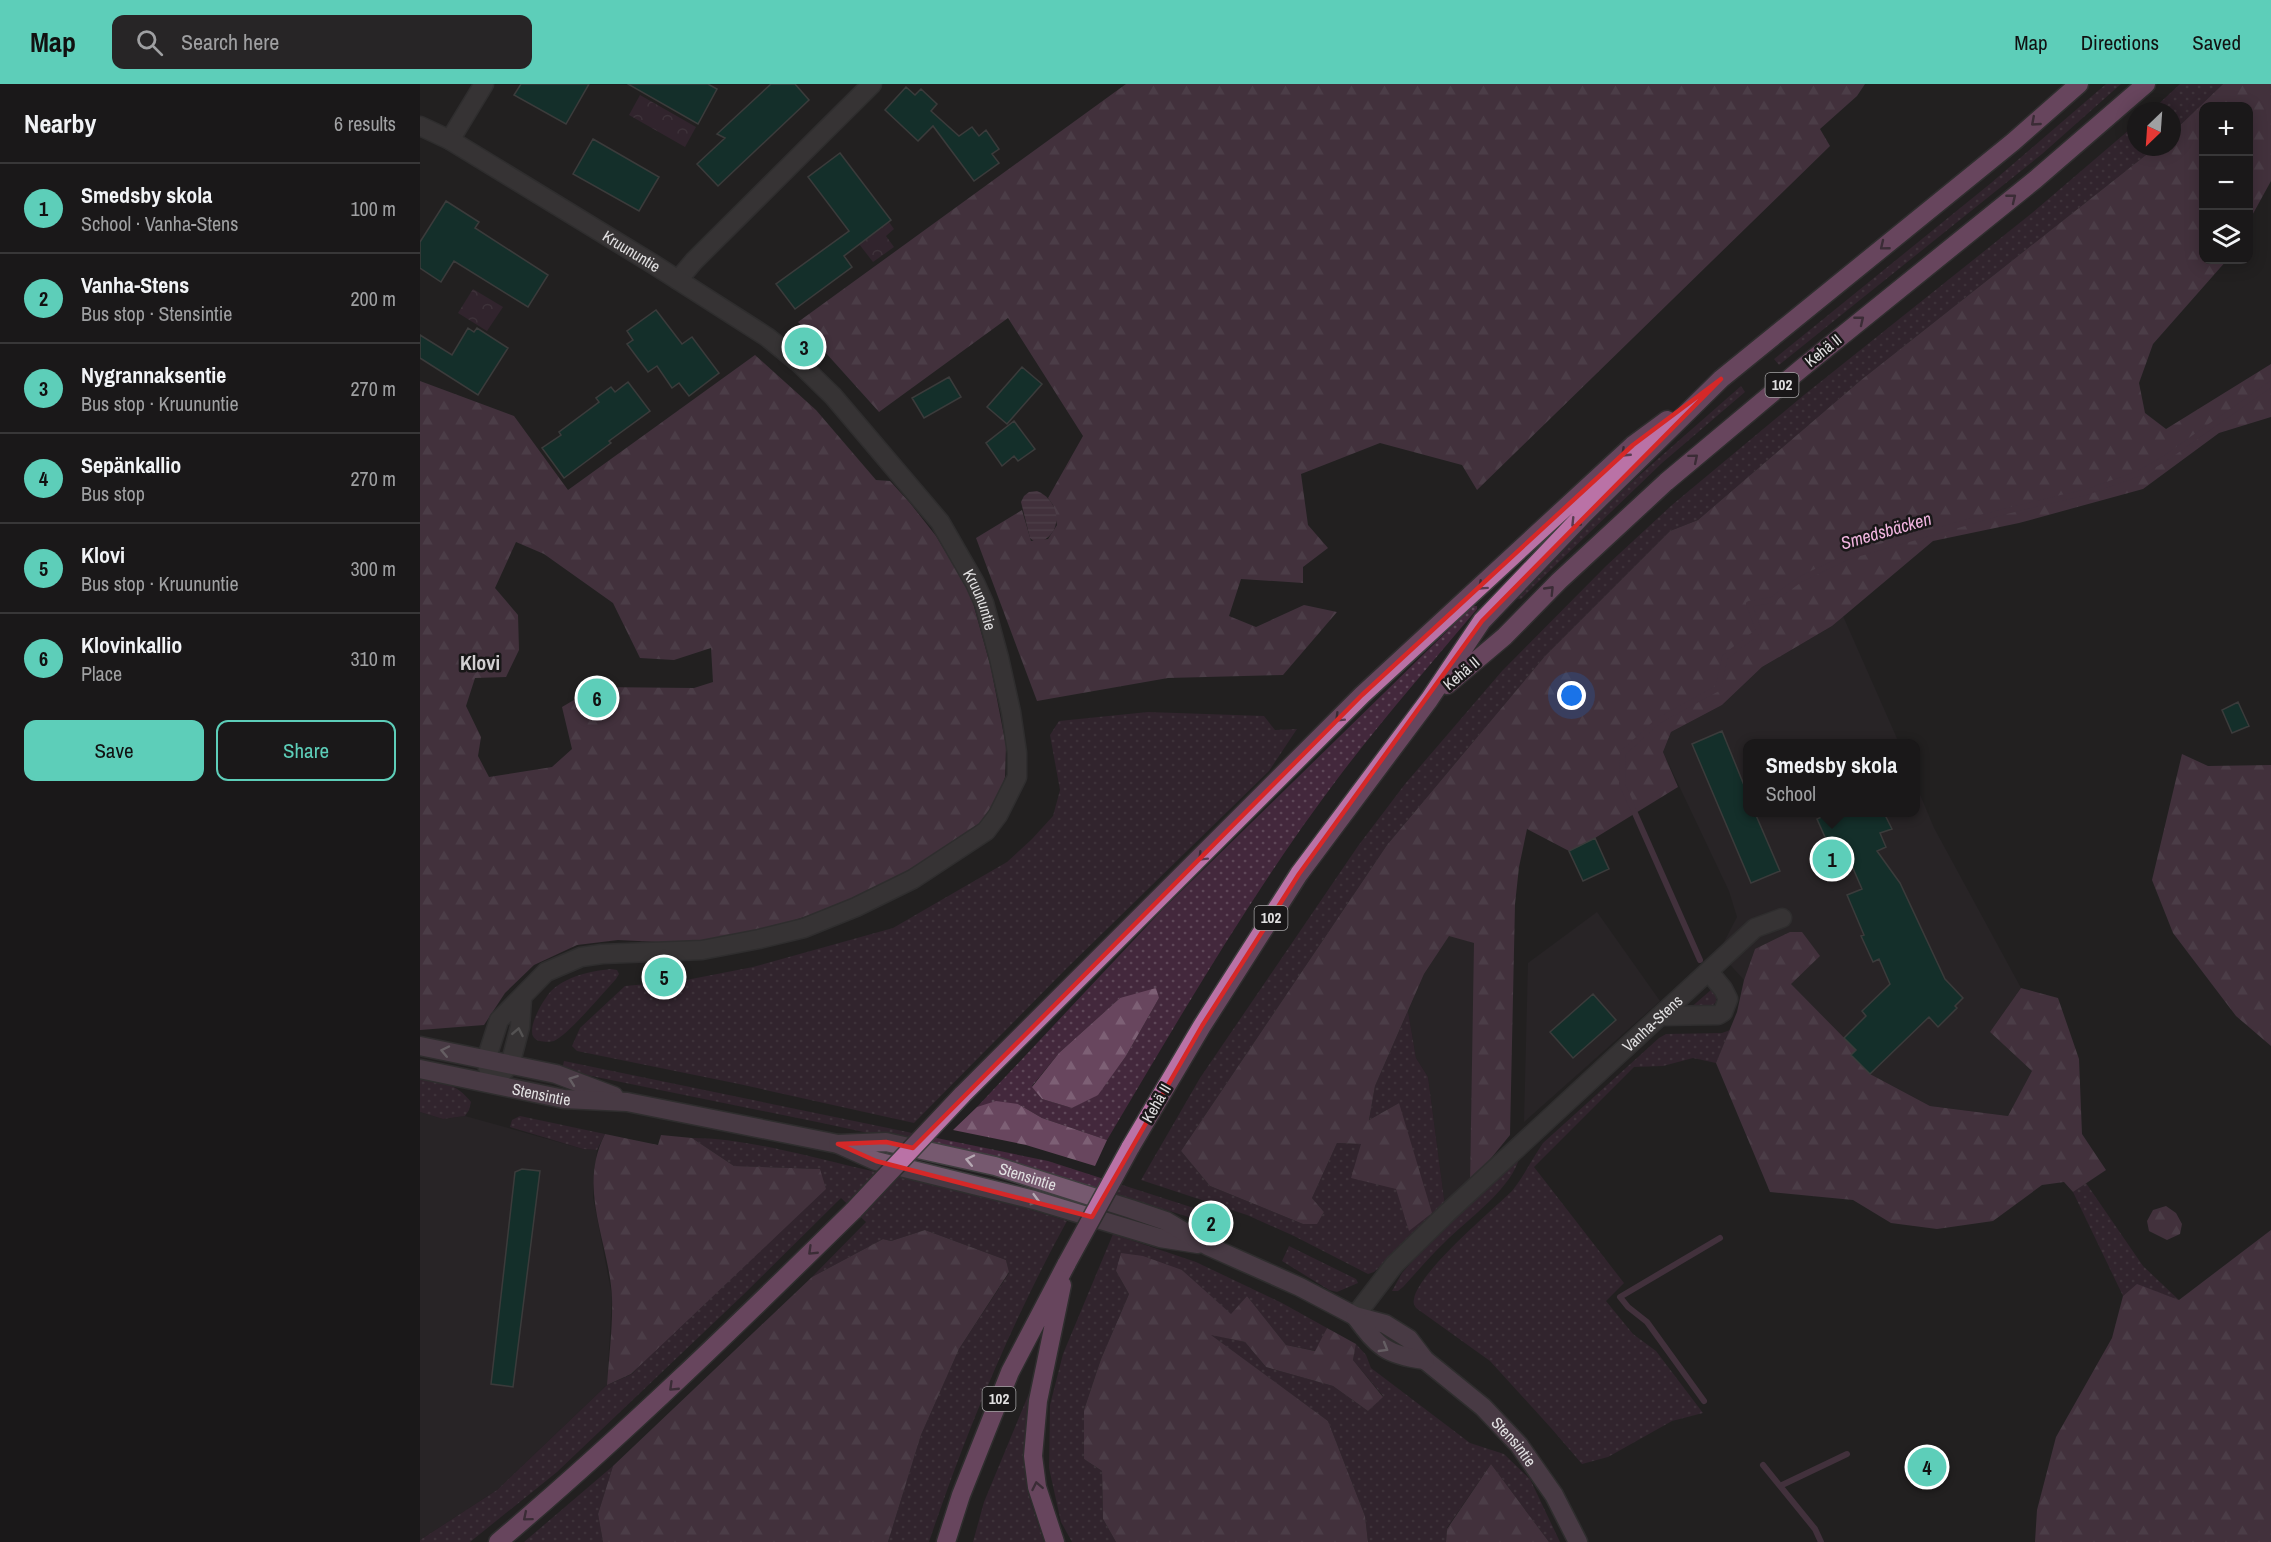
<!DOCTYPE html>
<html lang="en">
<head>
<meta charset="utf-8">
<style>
  :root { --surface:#1a1819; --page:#272526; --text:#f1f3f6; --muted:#9fa0a2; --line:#383738; --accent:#5dceb9 }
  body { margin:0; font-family:"Archivo Narrow",sans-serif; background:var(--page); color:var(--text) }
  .controls { position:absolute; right:18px; top:18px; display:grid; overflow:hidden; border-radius:12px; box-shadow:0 3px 15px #0003 }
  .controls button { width:54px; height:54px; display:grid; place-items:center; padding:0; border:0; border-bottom:2px solid var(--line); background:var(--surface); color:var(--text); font:30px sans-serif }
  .compass { position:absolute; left:1707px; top:18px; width:54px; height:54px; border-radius:50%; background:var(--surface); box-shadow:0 3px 15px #0003; rotate:205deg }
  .you { position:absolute; left:1152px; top:612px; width:21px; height:21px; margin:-15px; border:4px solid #fff; border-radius:50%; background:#1a73e8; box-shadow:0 0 0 9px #1a73e833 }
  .badge { display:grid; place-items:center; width:39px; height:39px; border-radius:50%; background:var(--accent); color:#111; font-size:20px; font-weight:700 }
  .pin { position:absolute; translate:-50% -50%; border:3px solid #fff; box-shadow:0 2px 6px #0006 }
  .popup { position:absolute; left:1323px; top:655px; width:177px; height:78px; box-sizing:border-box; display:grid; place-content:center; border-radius:12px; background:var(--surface); filter:drop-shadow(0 2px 4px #0005); font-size:20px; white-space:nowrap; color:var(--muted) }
  .popup b { font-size:22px; color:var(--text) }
  .popup::after { content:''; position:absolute; left:50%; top:100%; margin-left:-12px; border:12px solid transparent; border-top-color:var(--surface) }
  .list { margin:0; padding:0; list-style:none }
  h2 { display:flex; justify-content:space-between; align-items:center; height:78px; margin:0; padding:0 24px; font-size:26px }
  h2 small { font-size:20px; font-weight:400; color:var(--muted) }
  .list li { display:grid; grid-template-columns:39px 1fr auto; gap:18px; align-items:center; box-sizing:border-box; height:90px; padding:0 24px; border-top:2px solid var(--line) }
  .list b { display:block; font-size:22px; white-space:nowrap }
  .list p { margin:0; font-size:20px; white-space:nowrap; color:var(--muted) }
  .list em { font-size:20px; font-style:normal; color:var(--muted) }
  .actions { display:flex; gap:12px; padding:18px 24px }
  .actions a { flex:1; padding:14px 0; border:2px solid var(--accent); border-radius:12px; text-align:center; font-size:21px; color:var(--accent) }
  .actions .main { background:var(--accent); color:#111 }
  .icon { flex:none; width:33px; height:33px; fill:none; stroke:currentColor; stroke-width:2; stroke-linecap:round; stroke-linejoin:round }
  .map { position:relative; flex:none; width:1851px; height:1458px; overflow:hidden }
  header { display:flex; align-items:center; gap:36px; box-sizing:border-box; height:84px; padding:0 30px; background:var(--accent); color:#111 }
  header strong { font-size:28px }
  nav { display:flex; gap:33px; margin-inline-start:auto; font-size:21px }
  .search { width:420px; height:54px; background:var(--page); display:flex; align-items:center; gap:15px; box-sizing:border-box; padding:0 21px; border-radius:12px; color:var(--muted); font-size:22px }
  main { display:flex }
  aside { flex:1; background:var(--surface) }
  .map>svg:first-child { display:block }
  .built { fill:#2f282d }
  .grass { fill:url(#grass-dots); fill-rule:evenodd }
  .forest { fill:url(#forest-firs); fill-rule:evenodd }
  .park { fill:url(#park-crowns) }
  .water { fill:url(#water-rules) }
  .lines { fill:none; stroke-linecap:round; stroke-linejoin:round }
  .stream { stroke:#68455e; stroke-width:6 }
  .building { fill:#034037; stroke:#595c5b; stroke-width:1.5 }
  .minor-casing { stroke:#3e3d3e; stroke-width:21 }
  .tertiary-casing { stroke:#3e3d3e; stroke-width:21 }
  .secondary-casing { stroke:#3e3d3e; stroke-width:21 }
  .trunk-casing { stroke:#3e3d3e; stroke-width:21 }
  .minor { stroke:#4e4b4d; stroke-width:18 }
  .tertiary { stroke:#4e4b4d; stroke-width:18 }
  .secondary { stroke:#76596f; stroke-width:18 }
  .trunk { stroke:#ba72a6; stroke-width:18 }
  .trunk-bridge-casing { stroke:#3e3d3e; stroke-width:21; stroke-linecap:butt }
  .trunk-bridge { stroke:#ba72a6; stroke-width:18 }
  .oneway { stroke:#593b51 }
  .oneway2 { stroke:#908e8f }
  .oneway3 { stroke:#b6a9b3 }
  .marked { fill:none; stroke:#d62828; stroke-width:4.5; stroke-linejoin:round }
  .labels { text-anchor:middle; stroke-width:5; stroke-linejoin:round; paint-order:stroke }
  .shield { fill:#191718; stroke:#a4a3a4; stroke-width:1.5 }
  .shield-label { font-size:15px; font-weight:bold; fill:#e0dfe0 }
  .street-label { font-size:16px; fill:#e0dfe0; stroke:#191718 }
  .water-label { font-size:18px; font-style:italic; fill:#f2b5e0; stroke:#191718 }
  .quarter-label { font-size:20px; font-weight:bold; fill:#d3d0d2; stroke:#191718 }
</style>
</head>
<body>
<header>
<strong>Map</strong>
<div class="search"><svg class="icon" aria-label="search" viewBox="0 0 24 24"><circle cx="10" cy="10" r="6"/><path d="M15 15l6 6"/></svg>Search here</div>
<nav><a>Map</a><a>Directions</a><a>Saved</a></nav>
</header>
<main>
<aside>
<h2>Nearby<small>6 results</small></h2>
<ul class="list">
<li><span class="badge">1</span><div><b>Smedsby skola</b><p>School · Vanha-Stens</p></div><em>100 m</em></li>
<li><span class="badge">2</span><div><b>Vanha-Stens</b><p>Bus stop · Stensintie</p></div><em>200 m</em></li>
<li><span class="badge">3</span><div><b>Nygrannaksentie</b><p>Bus stop · Kruununtie</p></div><em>270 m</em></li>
<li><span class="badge">4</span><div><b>Sepänkallio</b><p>Bus stop</p></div><em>270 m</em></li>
<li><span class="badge">5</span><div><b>Klovi</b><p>Bus stop · Kruununtie</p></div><em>300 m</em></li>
<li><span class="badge">6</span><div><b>Klovinkallio</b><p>Place</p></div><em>310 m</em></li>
</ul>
<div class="actions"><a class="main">Save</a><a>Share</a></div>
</aside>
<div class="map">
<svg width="1851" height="1458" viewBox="0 0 1851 1458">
  <defs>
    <pattern id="grass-dots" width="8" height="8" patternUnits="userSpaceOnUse" patternTransform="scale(1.5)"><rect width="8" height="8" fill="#43283c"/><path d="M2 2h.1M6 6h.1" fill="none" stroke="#5e4758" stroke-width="1.8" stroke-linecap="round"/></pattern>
    <pattern id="forest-firs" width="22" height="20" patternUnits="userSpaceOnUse" patternTransform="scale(1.5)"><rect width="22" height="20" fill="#68465e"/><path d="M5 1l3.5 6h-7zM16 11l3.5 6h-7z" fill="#7d6075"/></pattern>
    <pattern id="park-crowns" width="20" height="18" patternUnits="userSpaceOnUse" patternTransform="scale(1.5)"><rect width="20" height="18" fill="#43283c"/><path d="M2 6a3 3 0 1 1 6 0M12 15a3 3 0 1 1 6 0" fill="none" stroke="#5e4758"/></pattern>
    <pattern id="water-rules" width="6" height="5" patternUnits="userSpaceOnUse" patternTransform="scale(1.5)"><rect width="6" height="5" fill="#68455e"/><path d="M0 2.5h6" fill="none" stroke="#7d5f75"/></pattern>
  </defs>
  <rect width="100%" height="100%" fill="#222021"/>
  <path class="built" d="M1423 532 1479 659 1328 660V728H1496V701L1514 744 1601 904 1570 948 1613 987 1588 1032 1510 1022 1450 990 1431 971 1394 924 1335 865 1324 896 1304 874 1302 862 1317 833 1309 807 1243 668 1251 648 1302 621 1342 583 1412 542Z
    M1177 828 1240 917 1104 1038 1108 879Z
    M1029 851 1055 859 1050 1100 1025 1122 1008 993 996 974 988 927 1004 890Z
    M0 1028 23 1035 45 1032 163 1065 177 1066 173 1113 192 1212 187 1301 77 1406 0 1456Z"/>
  <path class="grass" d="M1686 0H1701L1622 70 1359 281 1354 275 1571 99Z
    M1760 0H1803L1752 49V27H1731Z
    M1716 40V63H1736L1441 296 1278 436 1250 447 1125 572 967 761 761 1067 790 1102 883 1140H896L904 1128 892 1114 917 1059 941 1060 977 1105 990 1146 979 1019 949 1036 955 1002 988 927 996 974 1008 993 1025 1122 954 1188 948 1190 874 1152 827 1131 721 1096 780 994 938 762 985 700 1082 587 1186 482 1252 421 1384 311 1612 129Z
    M1321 302 1325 308 1242 379 1117 499 1101 515H1097L1101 508 1190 417Z
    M1053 522H1057V525C1010 581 962 636 918 694 832 808 760 933 687 1056L622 1034 598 1020 557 1023 742 826ZM700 914H739L706 972 678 1010 652 1024 622 1015 612 1002 639 969Z
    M728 628 844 632 855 646 877 645 849 687 647 884 494 1039 319 1000 157 967 152 962 160 944 205 902 261 897 333 883 473 844 587 778 612 755 633 732 640 706 630 651 639 637Z
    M191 885 197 886 199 890 196 895C184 908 148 951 134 957 131 958 124 958 120 957 100 953 123 916 131 907 147 892 170 887 191 885Z
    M1292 905 1296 911V918L1291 923 1268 926Z
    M1310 946 1296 979 1273 974 1243 982 1214 983 1114 1083 1204 1199 1186 1217 1213 1250 1236 1267 1283 1329 1252 1337 1188 1373 1162 1380 1131 1344 1070 1277 996 1224C994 1220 993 1219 994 1215 997 1190 1071 1127 1092 1107 1104 1092 1112 1075 1123 1059L1239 954 1246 950 1302 949Z
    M144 977 628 1077 777 1125 772 1134 614 1085 402 1039 142 986Z
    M0 993C21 997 37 1000 51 1018L49 1026 45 1032 23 1035 0 1028Z
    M100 1032 185 1050 177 1066 163 1065 90 1043 92 1036Z
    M272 1054C323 1054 383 1071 434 1083 505 1099 577 1114 647 1137 591 1239 546 1348 509 1458H468L501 1351 539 1265 589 1189 586 1176 505 1146 471 1157 463 1155 392 1193 446 1138 421 1114 323 1211 137 1388 50 1458H0V1456L77 1406 187 1301 212 1290 400 1085 314 1082Z
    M1095 1075 1098 1078C1087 1108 1047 1136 1025 1158 1010 1172 997 1188 983 1203L978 1207H972L982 1189 1002 1166Z
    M1666 1099 1723 1182 1759 1216 1717 1201 1703 1212 1653 1108Z
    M693 1150 776 1178 862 1219 907 1244 896 1267 866 1261 827 1212 811 1231 762 1186 696 1187 709 1210 681 1275 664 1326V1375L682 1387 683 1435 696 1458H652L641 1438 629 1384 630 1321 643 1270Z
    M869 1162 936 1195 938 1199 917 1208 909 1206 862 1177Z
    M789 1250 825 1258 846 1283 913 1302 948 1327 963 1312 933 1276 936 1260 946 1271 951 1284 1050 1359 1084 1370 1110 1395 1140 1458H1129L1071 1380 1027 1444 1026 1458H948L945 1432 908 1337Z
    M610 1307 605 1381 610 1416 624 1458H553L564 1418Z
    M193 1382 178 1430 183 1458H104Z"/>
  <path class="forest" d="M706 0H1445L1437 12 1400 45 1410 62 1057 406 1042 381 960 359 881 390 888 441 908 464 883 483V499L821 495 809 532 836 543 884 521 917 528 863 591 748 594 617 617 556 454 602 426 611 457 628 455 637 441 633 421 628 414 663 352 588 234 459 328 378 238Z
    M1803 0H1851V97L1829 137 1828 22H1784V176H1807L1733 260 1719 299 1725 329 1746 345 1851 280V333L1799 349 1723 405 1599 439 1513 457 1412 542 1342 583 1302 621 1251 648 1243 668 1258 703 1175 754 1149 767 1107 745 1099 783 1095 820 1090 1051 1050 1100 1054 859 1029 852 1004 890 955 1002 949 1036 979 1019 1012 1129 989 1147 976 1105 931 1094 941 1060 917 1059 892 1114 904 1128 897 1140H883L790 1102 761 1067 967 761 1125 572 1250 447 1278 436 1441 296 1736 63H1752V49Z
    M335 271 396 326 456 396 470 397 490 419 516 452 550 508 571 584 586 662 585 693 576 721 555 744 489 786 423 820 345 846 279 860 198 856 157 861 114 881 85 909 64 941 0 946V297L94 332 148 406ZM96 458 124 470 193 519 220 574 254 576 291 564 293 598 274 604 176 603 142 623 152 665 132 683 69 693 58 672 61 653 46 622 55 594 86 593 99 566 98 531 75 504Z
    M1762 670 1788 682 1851 681V962L1816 932 1753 849 1732 796Z
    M1370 848H1382L1400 872 1371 900 1436 966 1431 971 1450 990 1510 1022 1588 1032 1612 987 1570 948 1601 904 1638 914 1659 975 1662 1050 1686 1086 1653 1108 1644 1098 1622 1101 1573 1137 1517 1145 1471 1139 1433 1116 1350 1108 1296 979 1317 928 1324 896 1335 865Z
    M736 904 739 914 706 972 678 1011 652 1024 622 1015 612 1003 639 969 700 914Z
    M576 1017 598 1020 622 1034 687 1056 675 1082 606 1061 533 1046 557 1023Z
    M185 1050 238 1061 241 1051 272 1054 314 1082 400 1085 406 1105 211 1290 187 1301C189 1272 193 1242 192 1213 189 1157 157 1105 185 1050Z
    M1746 1122 1756 1129 1762 1140 1760 1150 1747 1156 1729 1147 1727 1137 1733 1126Z
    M505 1146 586 1176 589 1188 539 1265 501 1351 468 1458H183L178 1430 193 1382 392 1193 463 1155 471 1157Z
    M1851 1146V1458H1615L1617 1426 1636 1353 1692 1254 1703 1212 1717 1200 1759 1216Z
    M701 1169 723 1172 762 1186 811 1230 827 1212 866 1261 895 1267 907 1244 936 1260 933 1276 963 1313 948 1327 913 1302 846 1283 825 1258 791 1251 908 1337 945 1432 948 1458H696L683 1435 682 1387 664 1375V1326L681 1275 709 1210 696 1187Z
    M1071 1380 1129 1458H1026L1027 1445Z"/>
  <path class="park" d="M220 11 276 43 265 63 209 31Z
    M469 138 474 145 466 152 474 163 453 178 439 160Z
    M53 205 83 223 67 247 38 229Z"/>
  <path class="water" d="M617 407C642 417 644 453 616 459L610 454 601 418 604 412 609 408Z"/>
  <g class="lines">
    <path class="stream" d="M1280 876 1202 700 1203 669 1238 637 1298 604 1305 573 1339 547 1329 520 1352 516 1379 496 1429 472 1586 427 1667 408 1720 389 1744 375 1851 300
      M1284 1317 1227 1238 1208 1223 1200 1213 1300 1154
      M1343 1381 1395 1445 1401 1458
      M1360 1402 1427 1370"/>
  </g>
  <path class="building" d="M101 0H169L146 40 94 11Z
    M208 0H288L297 5 278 40Z
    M351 0H375L389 16 298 102 277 80 305 54 297 50Z
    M486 3 495 11 501 5 517 20 511 27 539 52 552 43 559 52 566 46 579 65 572 70 579 79 554 97 513 42 498 57 465 26Z
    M173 55 239 93 219 127 153 90Z
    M420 69 471 136 424 172 432 183 375 225 356 200 429 147 388 93Z
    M26 117 59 138 55 144 128 191 108 223 34 177 21 198 0 184V158Z
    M236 226 262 260 272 253 299 289 269 312 259 299 252 304 237 282 228 288 207 260 213 256 207 247Z
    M48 244 54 248 57 244 88 264 58 311 0 274V251L32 271Z
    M602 283 622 300 587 340 567 323Z
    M529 293 541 313 504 334 492 314Z
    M208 298 230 327 189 357 191 359 144 394 122 364 141 351 139 348 179 318 176 314 191 303 195 308Z
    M594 337 615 365 598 377 594 372 582 382 566 359Z
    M1818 618 1829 642 1812 649 1802 626Z
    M1302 647 1328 711V729H1335L1360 787 1331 799 1272 660Z
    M1410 729H1464L1472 745 1460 749 1466 763 1457 767 1480 799 1525 895 1543 914 1535 922 1537 924 1518 943 1509 933 1450 990 1431 971 1436 966 1424 954 1446 932 1442 927 1470 900 1459 875 1453 878 1441 852 1444 851 1427 811 1442 805 1425 766 1413 771 1397 735Z
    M1175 754 1189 785 1163 797 1149 767Z
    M1173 910 1196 936 1153 974 1130 948Z
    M102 1085 120 1087 93 1303 71 1300 95 1088Z"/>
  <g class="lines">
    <g class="minor-casing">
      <g id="minor">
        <path d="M30 56 64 0"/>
        <path d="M258 196 274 177 452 0"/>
        <path d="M1240 932 1298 931 1303 928 1308 915 1303 905 1289 888"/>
        <path id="s1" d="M935 1232 974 1181 1027 1129 1335 844 1362 834"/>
      </g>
    </g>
    <g class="tertiary-casing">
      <g id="tertiary">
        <path id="s2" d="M0 42 30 56 233 180 347 253 378 278 413 312 520 438 555 499 564 519 579 574 591 628 597 669V693L578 731 566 747 493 795 436 823 384 844 339 855 282 866 182 870 161 873 126 888 79 936 66 976 72 999 90 981 100 943 102 914"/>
      </g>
    </g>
    <g class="secondary-casing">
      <g id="secondary">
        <path d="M0 962 136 990 194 1012"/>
        <path id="s3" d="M0 985 144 1015 207 1018 418 1060 456 1077 614 1116 740 1154 778 1160"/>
        <path id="s4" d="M418 1060 466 1058 575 1082 711 1125 746 1137 788 1162 880 1203 935 1232 965 1240 989 1255 1005 1276 1063 1323 1099 1361 1134 1411 1158 1458"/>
        <path d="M935 1232C958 1263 966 1271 1005 1276"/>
      </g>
    </g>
    <g class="trunk-casing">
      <path id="trunk" d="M1027 601 1085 552 1139 497 1246 398 1382 284 1616 95 1726 0
        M542 1011 942 611 1213 361 1247 336
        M710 1064 782 942 879 790 1009 616 1062 537 1165 429 1301 295 1593 58 1659 0
        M78 1458C202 1353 318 1240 434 1126
        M526 1458 541 1411 590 1288 647 1179
        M635 1458 617 1403 613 1372 618 1317 642 1201"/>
    </g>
    <use href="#minor" class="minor"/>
    <use href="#tertiary" class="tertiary"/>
    <use href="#secondary" class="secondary"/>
    <use href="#trunk" class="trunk"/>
    <g class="trunk-bridge-casing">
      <path id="trunk-bridge" d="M434 1126 542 1011
        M647 1179 710 1064"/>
    </g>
    <use href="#trunk-bridge" class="trunk-bridge"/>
  </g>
  <defs><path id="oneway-chevron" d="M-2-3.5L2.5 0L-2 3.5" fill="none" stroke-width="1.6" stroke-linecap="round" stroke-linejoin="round" transform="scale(1.5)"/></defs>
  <g class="oneway">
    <use href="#oneway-chevron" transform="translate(1615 38) rotate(139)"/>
    <use href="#oneway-chevron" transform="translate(1592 114) rotate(-39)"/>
    <use href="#oneway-chevron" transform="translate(1464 162) rotate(141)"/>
    <use href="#oneway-chevron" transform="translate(1440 236) rotate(-39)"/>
    <use href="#oneway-chevron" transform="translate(1205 369) rotate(137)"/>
    <use href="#oneway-chevron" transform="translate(1274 374) rotate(-40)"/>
    <use href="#oneway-chevron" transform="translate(1155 439) rotate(134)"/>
    <use href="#oneway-chevron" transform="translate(1062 502) rotate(138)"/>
    <use href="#oneway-chevron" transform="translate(1130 506) rotate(-46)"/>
    <use href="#oneway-chevron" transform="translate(919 634) rotate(135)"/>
    <use href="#oneway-chevron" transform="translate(782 773) rotate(135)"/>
    <use href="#oneway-chevron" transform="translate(392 1167) rotate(136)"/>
    <use href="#oneway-chevron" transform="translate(253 1303) rotate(136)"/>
    <use href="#oneway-chevron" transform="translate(617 1402) rotate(-101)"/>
    <use href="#oneway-chevron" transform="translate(107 1433) rotate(140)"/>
  </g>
  <use class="oneway2" href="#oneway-chevron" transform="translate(98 948) rotate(-79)"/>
  <g class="oneway3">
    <use href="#oneway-chevron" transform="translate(25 967) rotate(-168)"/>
    <use href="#oneway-chevron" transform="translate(153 996) rotate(-160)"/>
    <use href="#oneway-chevron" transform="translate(550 1076) rotate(-168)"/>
    <use href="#oneway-chevron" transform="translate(615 1116) rotate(16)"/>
    <use href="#oneway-chevron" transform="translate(964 1264) rotate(30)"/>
  </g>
  <path d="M0 0H1851V1458H0ZM1301 295 1062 537 879 790 782 942 672 1133 456 1077 418 1060 466 1058 493 1064 942 611 1213 361Z" fill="#222021" fill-opacity=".55" fill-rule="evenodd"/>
  <path class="marked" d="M1301 295 1062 537 879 790 782 942 672 1133 456 1077 418 1060 466 1058 493 1064 942 611 1213 361Z"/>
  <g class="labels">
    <g class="shield">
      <rect x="1345.5" y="289" width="33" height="24" rx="4.5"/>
      <rect x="834.5" y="822" width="33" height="24" rx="4.5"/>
      <rect x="562.5" y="1303" width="33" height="24" rx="4.5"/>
    </g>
    <g class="shield-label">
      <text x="1362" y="306">102</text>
      <text x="851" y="839">102</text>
      <text x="579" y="1320">102</text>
    </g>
    <g class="street-label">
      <text dy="6" stroke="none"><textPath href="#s2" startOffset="246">Kruununtie</textPath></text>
      <text transform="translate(1403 266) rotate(-39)" y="6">Kehä II</text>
      <text dy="6" stroke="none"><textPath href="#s2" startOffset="748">Kruununtie</textPath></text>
      <text transform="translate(1041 589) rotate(-40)" y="6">Kehä II</text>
      <text dy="6" stroke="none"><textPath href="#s1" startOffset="418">Vanha-Stens</textPath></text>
      <text dy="6" stroke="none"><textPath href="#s3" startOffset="124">Stensintie</textPath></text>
      <text transform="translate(736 1019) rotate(-60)" y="6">Kehä II</text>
      <text dy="6" stroke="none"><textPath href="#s4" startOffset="194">Stensintie</textPath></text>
      <text dy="6" stroke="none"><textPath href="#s4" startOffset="758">Stensintie</textPath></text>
    </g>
    <g class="water-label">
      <text transform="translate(1466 447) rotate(-16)" y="6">Smedsbäcken</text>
    </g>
    <g class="quarter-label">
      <text x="60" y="586">Klovi</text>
    </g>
  </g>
</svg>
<div class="controls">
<button>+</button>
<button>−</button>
<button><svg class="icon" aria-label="layers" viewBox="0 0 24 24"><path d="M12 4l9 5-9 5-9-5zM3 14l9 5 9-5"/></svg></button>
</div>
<svg class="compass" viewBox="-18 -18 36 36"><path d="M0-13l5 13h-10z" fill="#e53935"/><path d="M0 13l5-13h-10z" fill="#9fa0a2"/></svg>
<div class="you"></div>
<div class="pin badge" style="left:1412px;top:775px">1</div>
<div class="popup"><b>Smedsby skola</b>School</div>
<div class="pin badge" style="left:791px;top:1139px">2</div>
<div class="pin badge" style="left:384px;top:263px">3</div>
<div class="pin badge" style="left:1507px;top:1383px">4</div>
<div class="pin badge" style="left:244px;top:893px">5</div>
<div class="pin badge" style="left:177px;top:614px">6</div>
</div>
</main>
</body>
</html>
